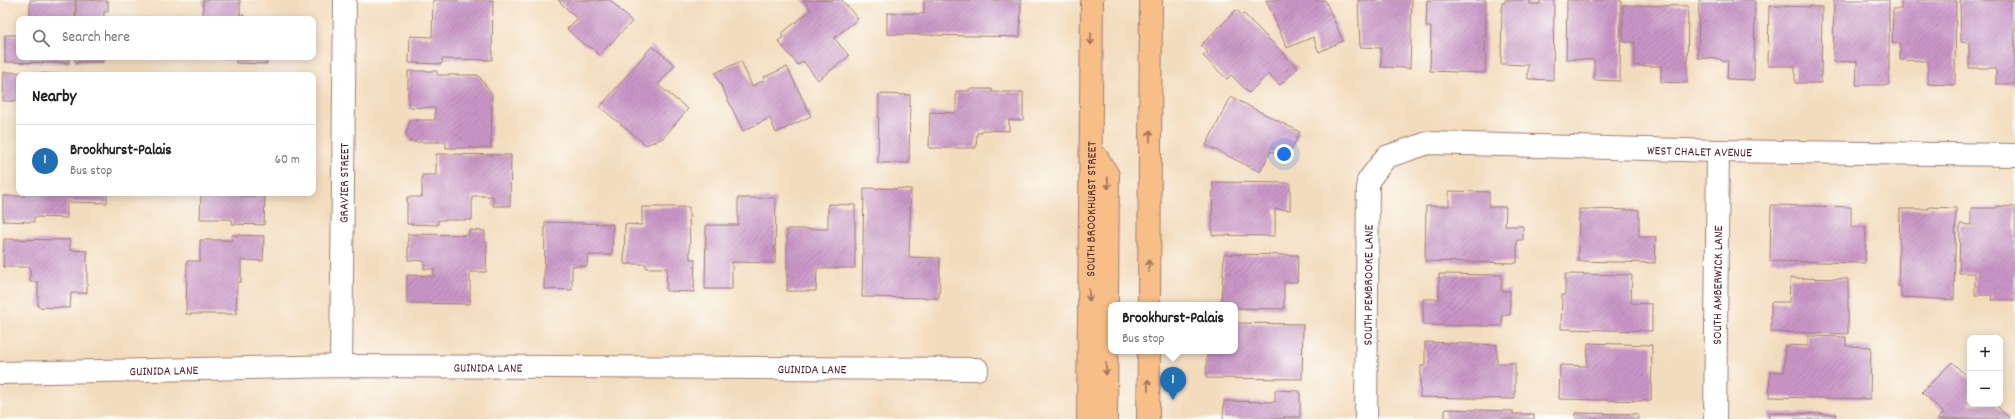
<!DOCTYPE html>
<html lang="en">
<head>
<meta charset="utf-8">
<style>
  :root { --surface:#fff; --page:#f2f2f2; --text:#202124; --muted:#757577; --line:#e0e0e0; --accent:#1f6fb2 }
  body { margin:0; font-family:Dekko,sans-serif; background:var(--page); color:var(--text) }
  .controls { position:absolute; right:12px; bottom:12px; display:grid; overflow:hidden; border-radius:8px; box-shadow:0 2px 10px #0003 }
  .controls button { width:36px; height:36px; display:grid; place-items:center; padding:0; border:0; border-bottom:1px solid var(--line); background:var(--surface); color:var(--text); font:20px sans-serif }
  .you { position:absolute; left:1284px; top:154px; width:14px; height:14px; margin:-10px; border:3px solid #fff; border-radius:50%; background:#1a73e8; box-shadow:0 0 0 6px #1a73e833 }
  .badge { display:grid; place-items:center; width:26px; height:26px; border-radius:50%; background:var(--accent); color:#fff; font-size:13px; font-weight:700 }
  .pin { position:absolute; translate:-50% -33px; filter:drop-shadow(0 1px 2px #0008) }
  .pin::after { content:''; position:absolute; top:21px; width:14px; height:12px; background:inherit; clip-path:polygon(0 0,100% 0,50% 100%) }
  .popup { position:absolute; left:1108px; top:302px; width:130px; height:52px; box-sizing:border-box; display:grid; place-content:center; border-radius:8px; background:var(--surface); filter:drop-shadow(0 1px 3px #0005); font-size:13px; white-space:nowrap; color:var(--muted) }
  .popup b { font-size:15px; color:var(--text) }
  .popup::after { content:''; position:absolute; left:50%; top:100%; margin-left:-8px; border:8px solid transparent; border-top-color:var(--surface) }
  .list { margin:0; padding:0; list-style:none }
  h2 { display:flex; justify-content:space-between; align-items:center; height:52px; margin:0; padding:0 16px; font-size:17px }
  h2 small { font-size:13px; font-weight:400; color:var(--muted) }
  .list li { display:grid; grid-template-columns:26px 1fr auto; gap:12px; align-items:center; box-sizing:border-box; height:72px; padding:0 16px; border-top:1px solid var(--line) }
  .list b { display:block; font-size:15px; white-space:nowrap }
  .list p { margin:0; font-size:13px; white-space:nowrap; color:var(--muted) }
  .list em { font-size:13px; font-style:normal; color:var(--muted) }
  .icon { flex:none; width:22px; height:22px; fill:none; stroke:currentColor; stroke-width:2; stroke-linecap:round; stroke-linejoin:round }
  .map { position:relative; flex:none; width:2015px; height:419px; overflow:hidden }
  .search { position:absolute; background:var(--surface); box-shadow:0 2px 10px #0003; left:16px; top:16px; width:300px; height:44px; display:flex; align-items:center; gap:10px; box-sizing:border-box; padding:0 14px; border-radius:8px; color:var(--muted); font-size:15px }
  .panel { position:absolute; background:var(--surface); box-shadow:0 2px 10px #0003; left:16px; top:72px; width:300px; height:124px; border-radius:8px }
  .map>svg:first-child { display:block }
  .building { fill:url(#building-hatch) }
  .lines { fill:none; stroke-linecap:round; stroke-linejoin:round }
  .minor-casing { stroke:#9e7e74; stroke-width:24 }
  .major-casing { stroke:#9e7e74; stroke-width:24 }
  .minor { stroke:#fff; stroke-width:22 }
  .major { stroke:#f7be88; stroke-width:22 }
  .oneway { stroke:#a06e5a }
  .labels { text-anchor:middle; stroke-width:3; stroke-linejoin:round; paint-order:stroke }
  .street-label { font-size:13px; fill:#4a1f2b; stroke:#fdfcf7 }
</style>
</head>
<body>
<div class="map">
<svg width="2015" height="419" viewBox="0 0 2015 419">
  <defs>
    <pattern id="building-hatch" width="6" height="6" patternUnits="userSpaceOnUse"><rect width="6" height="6" fill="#c996c7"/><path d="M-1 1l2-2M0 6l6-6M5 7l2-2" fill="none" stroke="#a57aa2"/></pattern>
  </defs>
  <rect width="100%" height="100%" fill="#fdfcf7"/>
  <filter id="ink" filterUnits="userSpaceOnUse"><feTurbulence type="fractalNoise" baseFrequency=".025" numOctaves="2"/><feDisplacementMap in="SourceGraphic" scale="8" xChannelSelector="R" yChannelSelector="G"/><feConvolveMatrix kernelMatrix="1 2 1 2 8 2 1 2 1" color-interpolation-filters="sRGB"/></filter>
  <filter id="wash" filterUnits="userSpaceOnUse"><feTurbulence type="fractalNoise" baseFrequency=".012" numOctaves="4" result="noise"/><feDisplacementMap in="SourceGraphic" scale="16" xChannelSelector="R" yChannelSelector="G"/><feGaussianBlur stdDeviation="0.9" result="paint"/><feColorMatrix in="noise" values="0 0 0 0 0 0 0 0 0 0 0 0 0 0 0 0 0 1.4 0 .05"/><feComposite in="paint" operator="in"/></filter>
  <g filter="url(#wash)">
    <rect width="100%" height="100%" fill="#f3dcbd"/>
    <g id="blocks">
      <path class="building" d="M30 0H75V19H30Z
        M76 0 108 1V12H104V19H76Z
        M203 0H240V15H244V19H203Z
        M433 0H493L492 60 442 59V64L409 63 410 36 432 37Z
        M558 0H610L632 22 599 55 592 48 583 44 567 29 577 19Z
        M803 0H842L858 19 834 38 849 56 818 80 803 61 798 65 778 41 783 37 781 34 811 10Z
        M924 0H1021L1020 37 887 34V13L924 14Z
        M1266 0H1325L1343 41 1319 52 1313 37 1287 48Z
        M1358 0H1412L1410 68 1381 67V48L1360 47Z
        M1427 0H1486L1485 73 1430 71 1431 27H1426Z
        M1505 0H1530V4H1540V0H1554L1553 80 1528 79V65L1501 64 1502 3H1505Z
        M1567 0H1621L1620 81 1594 80V60L1566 59Z
        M1699 0H1755L1754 80 1727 79 1728 61H1721V59L1698 58Z
        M1834 0H1889V85H1856L1857 61 1833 62Z
        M1901 0H1956L1955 85 1928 84V61L1900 60V43H1892L1893 9H1901Z
        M1960 0H2015V84H1996V68H1969V43L1961 42Z
        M1623 5 1688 6 1687 83 1661 82V66H1635V42H1623Z
        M1769 6 1822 7 1821 83H1795V66H1768Z
        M1236 10 1242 15 1244 14 1298 68 1280 85 1268 74 1249 93 1231 75 1227 79 1203 56 1208 52 1201 45Z
        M5 35H19V57H69V63L5 62Z
        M652 46 675 65 658 85 688 109 663 138 646 145 600 107Z
        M75 57H103V62H75Z
        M199 57H267V64L236 63V59Z
        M741 61 752 86 765 80 764 77 787 67 811 116 776 133 770 118 743 131 715 73Z
        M408 71H437V75H478L492 94 491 148H446V142H410L406 134 410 120H435V108L408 107Z
        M4 72 67 74V75H19V101H3Z
        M969 89H992V92H1023V120H1009V131L982 130V133H977L976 148H929L930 112 956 113V91H969Z
        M879 94 910 95 909 163H878Z
        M1231 97 1300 132 1287 159 1271 151 1260 172 1206 145Z
        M436 154 511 155 510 206H493V196H472V220H438V225L407 224V197H422V175H436Z
        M1213 182 1290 183V210L1275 209V236L1212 235Z
        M864 188 911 189 909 257 940 258 939 298 862 297Z
        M1449 191 1489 192V207H1506L1505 226H1523V240H1517V263L1425 261 1426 206H1449Z
        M25 193H107V203L67 202V218L34 217V222L3 221V196H25Z
        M201 193H241V196L265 197 264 225 232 224V219H200Z
        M738 198H776L775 263 732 262V289H705L706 225H738Z
        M828 204 855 205V268H817L816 291H787V229H828Z
        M1771 205 1851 207V227H1866L1865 263 1770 261Z
        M1997 206 2015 207V300H1991L1992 295H1975V273H1959L1960 224 1971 225V208H1997Z
        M642 207H689L690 259H695L694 292 666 291 667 268H646V264H624L625 224 642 225Z
        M1929 207 1956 208 1954 300 1901 297V286H1898L1900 209H1929Z
        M1579 209 1639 210V237H1656L1655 263 1578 261Z
        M545 222 613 224 612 255H588L587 266H572V290L544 289Z
        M469 230 485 231V242H487L486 272H470V304L407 303V275L434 276V269H424V261L408 260V234L469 235Z
        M232 235 264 236 263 261 241 260V282H237L236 314H186L187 261H200V240H232Z
        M4 239 70 240V250L87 251V293H71L70 308 38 307V282H30V267H3Z
        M1224 254 1298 255 1297 282H1284V309L1235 308V305H1221Z
        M1439 274 1502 275 1501 291H1510V315H1502V326L1423 325V299H1439Z
        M1565 274 1632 275 1631 303 1652 304V331L1561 329 1562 295H1565Z
        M1790 278 1848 279V334L1771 332V302H1789Z
        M1235 323 1303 324 1302 379 1206 378 1207 351H1235Z
        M1808 336 1846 337V346L1871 347 1870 399 1769 397 1770 371 1784 372 1785 345 1808 346Z
        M1425 342 1497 345V363H1515V399L1420 397 1421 366H1425Z
        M1588 343 1652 345 1651 401 1559 399 1560 365 1587 366Z
        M1952 362 1970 380V404H1995L2010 419H1937L1944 413 1922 392Z
        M1275 390 1300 391V417H1284V419H1223L1224 401 1275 402Z
        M1445 409 1513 411V414H1534V419H1445Z
        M1576 413 1638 414V419H1576Z
        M1769 413 1836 414 1835 419H1769Z"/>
    </g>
  </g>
  <g filter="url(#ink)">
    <use href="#blocks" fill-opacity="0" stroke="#9e7e74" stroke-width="1"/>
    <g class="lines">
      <g class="minor-casing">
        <g id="minor">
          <path id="s1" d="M341 366 345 0"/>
          <path id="s2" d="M0 373 341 366 977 369"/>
          <path id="s3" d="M1366 419 1368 181 1386 157 1428 143 1718 151 2015 155"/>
          <path id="s4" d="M1715 419 1718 151"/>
        </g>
      </g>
      <g class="major-casing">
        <g id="major">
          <path d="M1091 150 1098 159 1108 175 1106 419"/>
          <path d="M1149 305 1151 0"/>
          <path id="s5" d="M1088 419 1092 0"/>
          <path d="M1148 419 1149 351"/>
        </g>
      </g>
      <use href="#minor" class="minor"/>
      <use href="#major" class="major"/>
    </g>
    <defs><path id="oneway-shaft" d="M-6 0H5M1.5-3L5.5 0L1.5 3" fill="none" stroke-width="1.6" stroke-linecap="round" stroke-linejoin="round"/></defs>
    <g class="oneway">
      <use href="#oneway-shaft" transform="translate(1091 39) rotate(90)"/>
      <use href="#oneway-shaft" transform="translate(1150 136) rotate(-90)"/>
      <use href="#oneway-shaft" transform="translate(1108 183) rotate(87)"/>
      <use href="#oneway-shaft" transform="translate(1149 266) rotate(-90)"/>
      <use href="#oneway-shaft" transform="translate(1089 295) rotate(90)"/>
      <use href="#oneway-shaft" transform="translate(1106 369) rotate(90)"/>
      <use href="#oneway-shaft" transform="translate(1148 385) rotate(-90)"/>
    </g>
  </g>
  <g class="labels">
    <g class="street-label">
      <text dy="5" stroke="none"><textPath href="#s3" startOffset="584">WEST CHALET AVENUE</textPath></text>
      <text dy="5" stroke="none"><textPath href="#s1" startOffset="183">GRAVIER STREET</textPath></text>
      <text dy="5" stroke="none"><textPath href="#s5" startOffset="210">SOUTH BROOKHURST STREET</textPath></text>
      <text dy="5" stroke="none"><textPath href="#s3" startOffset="134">SOUTH PEMBROOKE LANE</textPath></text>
      <text dy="5" stroke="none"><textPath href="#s4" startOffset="134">SOUTH AMBERWICK LANE</textPath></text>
      <text dy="5" stroke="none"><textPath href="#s2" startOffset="488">GUINIDA LANE</textPath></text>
      <text dy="5" stroke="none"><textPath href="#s2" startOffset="812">GUINIDA LANE</textPath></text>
      <text dy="5" stroke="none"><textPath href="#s2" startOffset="164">GUINIDA LANE</textPath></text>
    </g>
  </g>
</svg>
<div class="controls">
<button>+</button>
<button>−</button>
</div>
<div class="you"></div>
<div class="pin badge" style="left:1173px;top:400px">1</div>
<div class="popup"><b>Brookhurst-Palais</b>Bus stop</div>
<div class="search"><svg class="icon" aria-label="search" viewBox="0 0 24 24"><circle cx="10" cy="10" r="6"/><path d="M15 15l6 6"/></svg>Search here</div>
<section class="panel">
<h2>Nearby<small></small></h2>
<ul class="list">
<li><span class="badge">1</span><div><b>Brookhurst-Palais</b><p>Bus stop</p></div><em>60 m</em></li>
</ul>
</section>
</div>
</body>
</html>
